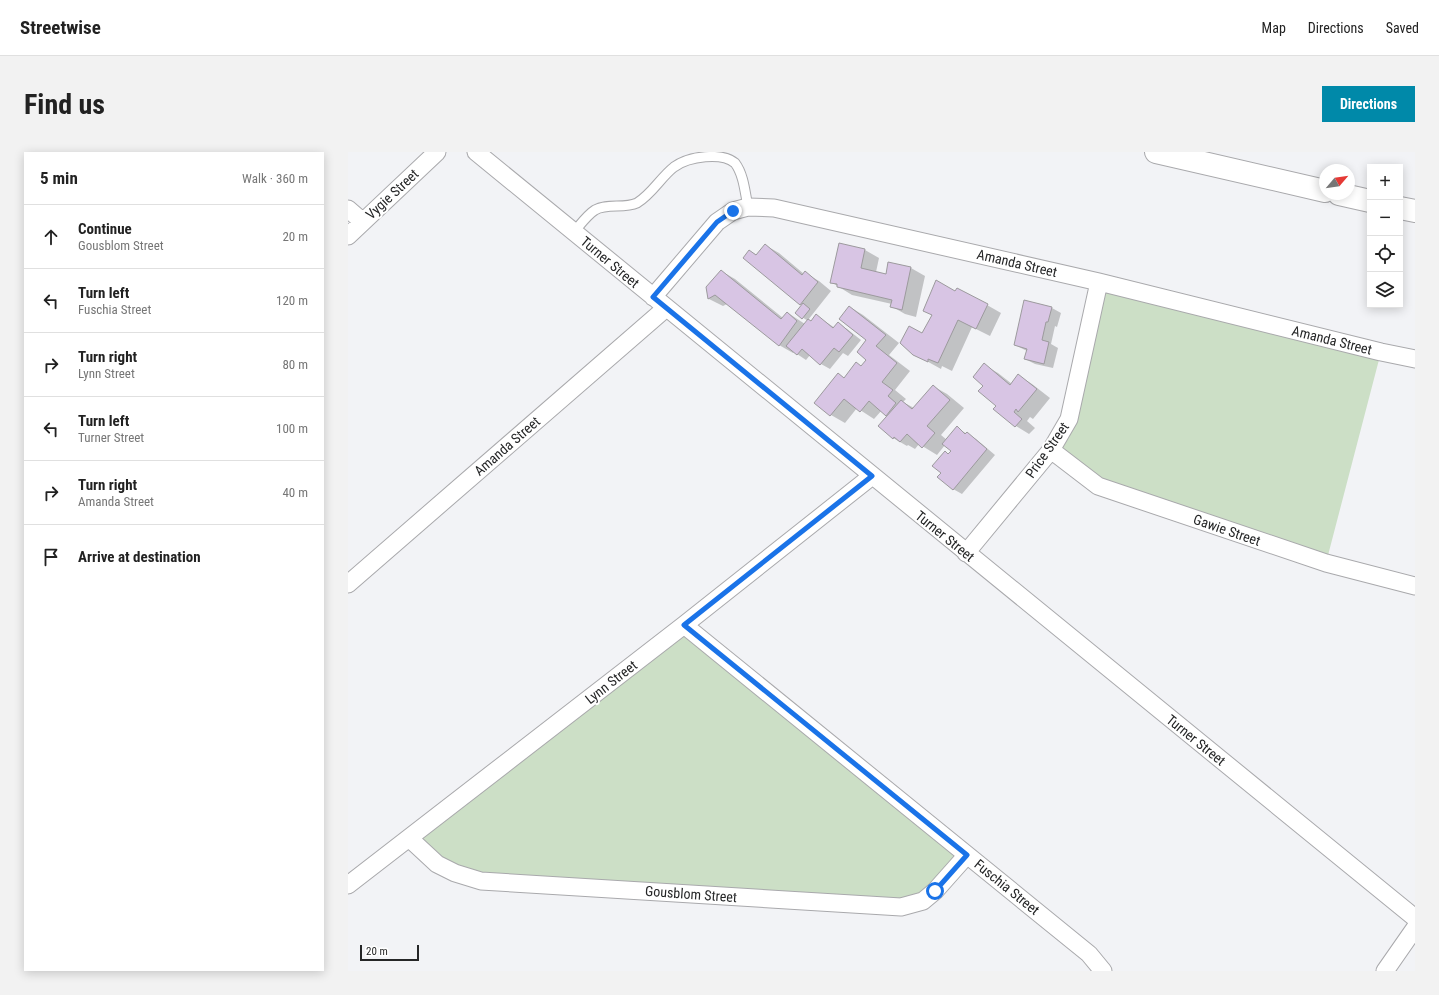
<!DOCTYPE html>
<html lang="en">
<head>
<meta charset="utf-8">
<style>
  :root { --surface:#fff; --page:#f2f2f2; --text:#222; --muted:#767676; --line:#e0e0e0; --accent:#0089a9 }
  body { margin:0; font-family:"Roboto Condensed",sans-serif; background:var(--page); color:var(--text) }
  .controls { position:absolute; right:12px; top:12px; display:grid; overflow:hidden; border-radius:0px; box-shadow:0 2px 10px #0003 }
  .controls button { width:36px; height:36px; display:grid; place-items:center; padding:0; border:0; border-bottom:1px solid var(--line); background:var(--surface); color:var(--text); font:20px sans-serif }
  .compass { position:absolute; left:971px; top:12px; width:36px; height:36px; border-radius:50%; background:var(--surface); box-shadow:0 2px 10px #0003; rotate:61deg }
  .scale { position:absolute; left:12px; bottom:10px; width:59px; box-sizing:border-box; padding-left:4px; border:2px solid #252627; border-top:0; font-size:11px; line-height:14px; white-space:nowrap; color:#252627; -webkit-text-stroke:3px #fff; paint-order:stroke }
  .stop { position:absolute; width:12px; height:12px; margin:-9px; border:3px solid #1a73e8; border-radius:50%; background:#fff }
  .stop.end { background:#1a73e8; border-color:#fff; box-shadow:0 1px 4px #0008 }
  .list { margin:0; padding:0; list-style:none }
  h2 { display:flex; justify-content:space-between; align-items:center; height:52px; margin:0; padding:0 16px; font-size:17px }
  h2 small { font-size:13px; font-weight:400; color:var(--muted) }
  .list li { display:grid; grid-template-columns:26px 1fr auto; gap:12px; align-items:center; box-sizing:border-box; height:64px; padding:0 16px; border-top:1px solid var(--line) }
  .list b { display:block; font-size:15px; white-space:nowrap }
  .list p { margin:0; font-size:13px; white-space:nowrap; color:var(--muted) }
  .list em { font-size:13px; font-style:normal; color:var(--muted) }
  .icon { flex:none; width:22px; height:22px; fill:none; stroke:currentColor; stroke-width:2; stroke-linecap:round; stroke-linejoin:round }
  .map { position:relative; flex:none; width:1067px; height:819px; overflow:hidden; border-radius:0px }
  header { display:flex; align-items:center; gap:24px; box-sizing:border-box; height:56px; padding:0 20px; background:var(--surface); border-bottom:1px solid var(--line) }
  header strong { font-size:19px }
  nav { display:flex; gap:22px; margin-inline-start:auto; font-size:14px }
  .intro { display:flex; align-items:center; justify-content:space-between; box-sizing:border-box; height:96px; padding:0 24px }
  h1 { margin:0; font-size:28px }
  .button { padding:10px 18px; border-radius:0px; background:var(--accent); color:#fff; font-size:14px; font-weight:700 }
  main { display:flex; gap:24px; padding:0 24px }
  aside { flex:1; background:var(--surface); border-radius:0px; box-shadow:0 2px 10px #0003 }
  .map>svg:first-child { display:block }
  .green { fill:#ccdfc6 }
  .shadow { fill:#0003 }
  .building { fill:#d8c5e4; stroke:#9c9a9d }
  .lines { fill:none; stroke-linecap:round; stroke-linejoin:round }
  .lane-casing { stroke:#a9a9ac; stroke-width:11 }
  .street-casing { stroke:#a9a9ac; stroke-width:19 }
  .secondary-casing { stroke:#a9a9ac; stroke-width:24 }
  .lane { stroke:#fff; stroke-width:9 }
  .street { stroke:#fff; stroke-width:17 }
  .secondary { stroke:#fff; stroke-width:22 }
  .route { stroke:#1a73e8; stroke-width:5 }
  .labels { text-anchor:middle; stroke-width:4; stroke-linejoin:round; paint-order:stroke }
  .street-label { font-size:14px; fill:#252627; stroke:#fff }
</style>
</head>
<body>
<header>
<strong>Streetwise</strong>
<nav><a>Map</a><a>Directions</a><a>Saved</a></nav>
</header>
<div class="intro"><h1>Find us</h1><a class="button">Directions</a></div>
<main>
<aside>
<h2>5 min<small>Walk · 360 m</small></h2>
<ul class="list">
<li><svg class="icon" aria-label="ahead" viewBox="0 0 24 24"><path d="M12 20V5M6 11l6-6 6 6"/></svg><div><b>Continue</b><p>Gousblom Street</p></div><em>20 m</em></li>
<li><svg class="icon" aria-label="left" viewBox="0 0 24 24"><path d="M17 20v-9H6M10 6l-5 5 5 5"/></svg><div><b>Turn left</b><p>Fuschia Street</p></div><em>120 m</em></li>
<li><svg class="icon" aria-label="right" viewBox="0 0 24 24"><path d="M7 20v-9h11M14 6l5 5-5 5"/></svg><div><b>Turn right</b><p>Lynn Street</p></div><em>80 m</em></li>
<li><svg class="icon" aria-label="left" viewBox="0 0 24 24"><path d="M17 20v-9H6M10 6l-5 5 5 5"/></svg><div><b>Turn left</b><p>Turner Street</p></div><em>100 m</em></li>
<li><svg class="icon" aria-label="right" viewBox="0 0 24 24"><path d="M7 20v-9h11M14 6l5 5-5 5"/></svg><div><b>Turn right</b><p>Amanda Street</p></div><em>40 m</em></li>
<li><svg class="icon" aria-label="arrive" viewBox="0 0 24 24"><path d="M6 21V4h12l-3 4 3 4H6"/></svg><div><b>Arrive at destination</b></div></li>
</ul>
</aside>
<div class="map">
<svg width="1067" height="819" viewBox="0 0 1067 819">
  <rect width="100%" height="100%" fill="#f2f3f6"/>
  <path class="green" d="M751 130 1033 200 978 411 750 334 703 298 721 267Z
    M336 473 612 697 575 746 557 751 129 726 93 712 65 683Z"/>
  <path class="shadow" d="M491 92 517 98 531 106 528 120 538 123 541 111 563 116 577 124 568 165 557 162 543 154 544 152 504 143 483 130Z
    M417 93 431 101 456 122 457 121 471 129 483 139 460 168 463 170 469 164 487 176 490 172 499 177 513 188 500 204 495 201 482 217 473 212 462 203 458 208 446 200 445 201 431 193 379 152 375 154 361 147 359 135 373 119 387 127 435 166 440 161 457 172 460 169 448 161 454 153 402 99 409 103Z
    M608 140 639 153 653 161 642 184 624 175 604 219 594 214 593 217 566 202 585 164 576 158Z
    M502 155 515 163 551 191 541 203 562 219 547 238 558 247 555 250 566 256 585 234 599 242 616 256 593 283 599 288 609 276 628 287 647 303 614 342 605 337 594 321 597 300 601 302 604 299 597 293 589 303 571 292 567 297 560 293 559 294 545 286 540 264 534 258 526 267 509 256 497 271 483 263 468 251 490 223 497 226 514 214 519 208V188Z
    M704 156 713 161 709 175 707 174 703 192 710 196 705 216 687 212 677 207 679 199 667 193Z
    M636 213 650 221 664 232 671 224 684 232 702 246 685 267 682 265 679 269 687 276 681 282 668 274 647 257 650 254 636 233Z"/>
  <path class="building" d="M491 91 517 97 513 116 538 122 540 110 563 115 554 158 542 155 544 148 489 135V132L482 131Z
    M417 92 454 123 457 119 470 130 452 153 395 106 401 98 408 103Z
    M373 118 433 167 439 160 449 169 431 194 367 143 360 147 358 135Z
    M588 128 607 139 609 136 640 152 628 177 610 168 590 211 580 207V210L565 203 552 191 561 174 574 181 584 163 575 159Z
    M676 148 704 155 700 170H698L694 188 701 190 696 212 676 207 679 197 666 193Z
    M455 151 462 157 454 167 447 161Z
    M501 154 538 183 528 194 549 211 534 230 545 238 540 244 548 251 538 264 521 249 512 260 496 247 482 264 466 251 490 221 496 226 508 210 513 214 518 208 509 200 518 188 491 167Z
    M468 162 485 176 490 170 505 183 491 200 486 196 472 213 454 197 449 203 438 194 460 167 463 169Z
    M636 211 662 233 670 222 689 237 670 260 668 257 666 260 674 267 667 275 645 257 648 254 630 239 635 234 625 225Z
    M585 233 602 248 579 274 587 281 574 296 559 282 552 290 546 285 545 287 530 274 553 248 564 257Z
    M609 274 617 282 619 280 639 297 605 338 589 325 593 321 584 314 597 299 600 302 603 299 594 292Z"/>
  <g class="lines">
    <g class="lane-casing">
      <path id="lane" d="M226 80C232 73 239 63 247 58 259 51 276 57 289 51 304 42 313 25 326 15 341 4 374 0 387 11 396 23 397 41 400 55"/>
    </g>
    <g class="street-casing">
      <path id="street" d="M128 0 1067 766
        M0 57 15 70
        M0 84 89 0
        M305 145 369 70 385 59 400 55 426 56 751 130 1033 200 1067 207
        M703 298 750 334 978 411 1067 434
        M618 401 703 298 721 267 751 130
        M0 432 318 156
        M336 473 741 802 755 819
        M61 686 89 712 107 721 133 729 553 755 575 749 587 739 619 703
        M0 733 336 473 524 324
        M1037 819 1067 776"/>
    </g>
    <g class="secondary-casing">
      <path id="secondary" d="M808 0 977 39
        M991 42 1022 49
        M1052 56 1067 59"/>
    </g>
    <use href="#lane" class="lane"/>
    <use href="#street" class="street"/>
    <use href="#secondary" class="secondary"/>
  </g>
  <g class="lines">
    <path class="route" d="M385 59 369 70 305 145 524 324 336 473 619 703 587 739"/>
  </g>
  <g class="labels">
    <g class="street-label">
      <text transform="translate(44 42) rotate(-43)" y="5">Vygie Street</text>
      <text transform="translate(262 110) rotate(40)" y="5">Turner Street</text>
      <text transform="translate(669 111) rotate(13)" y="5">Amanda Street</text>
      <text transform="translate(984 188) rotate(14)" y="5">Amanda Street</text>
      <text transform="translate(159 294) rotate(-41)" y="5">Amanda Street</text>
      <text transform="translate(699 298) rotate(-55)" y="5">Price Street</text>
      <text transform="translate(879 378) rotate(19)" y="5">Gawie Street</text>
      <text transform="translate(597 384) rotate(39)" y="5">Turner Street</text>
      <text transform="translate(263 530) rotate(-38)" y="5">Lynn Street</text>
      <text transform="translate(848 588) rotate(39)" y="5">Turner Street</text>
      <text transform="translate(659 735) rotate(39)" y="5">Fuschia Street</text>
      <text transform="translate(343 742) rotate(4)" y="5">Gousblom Street</text>
    </g>
  </g>
</svg>
<div class="controls">
<button>+</button>
<button>−</button>
<button><svg class="icon" aria-label="locate" viewBox="0 0 24 24"><circle cx="12" cy="12" r="6"/><path d="M12 2v4M12 18v4M2 12h4M18 12h4"/></svg></button>
<button><svg class="icon" aria-label="layers" viewBox="0 0 24 24"><path d="M12 4l9 5-9 5-9-5zM3 14l9 5 9-5"/></svg></button>
</div>
<svg class="compass" viewBox="-18 -18 36 36"><path d="M0-13l5 13h-10z" fill="#e53935"/><path d="M0 13l5-13h-10z" fill="#767676"/></svg>
<div class="scale">20 m</div>
<div class="stop" style="left:587px;top:739px"></div>
<div class="stop end" style="left:385px;top:59px"></div>
</div>
</main>
</body>
</html>
